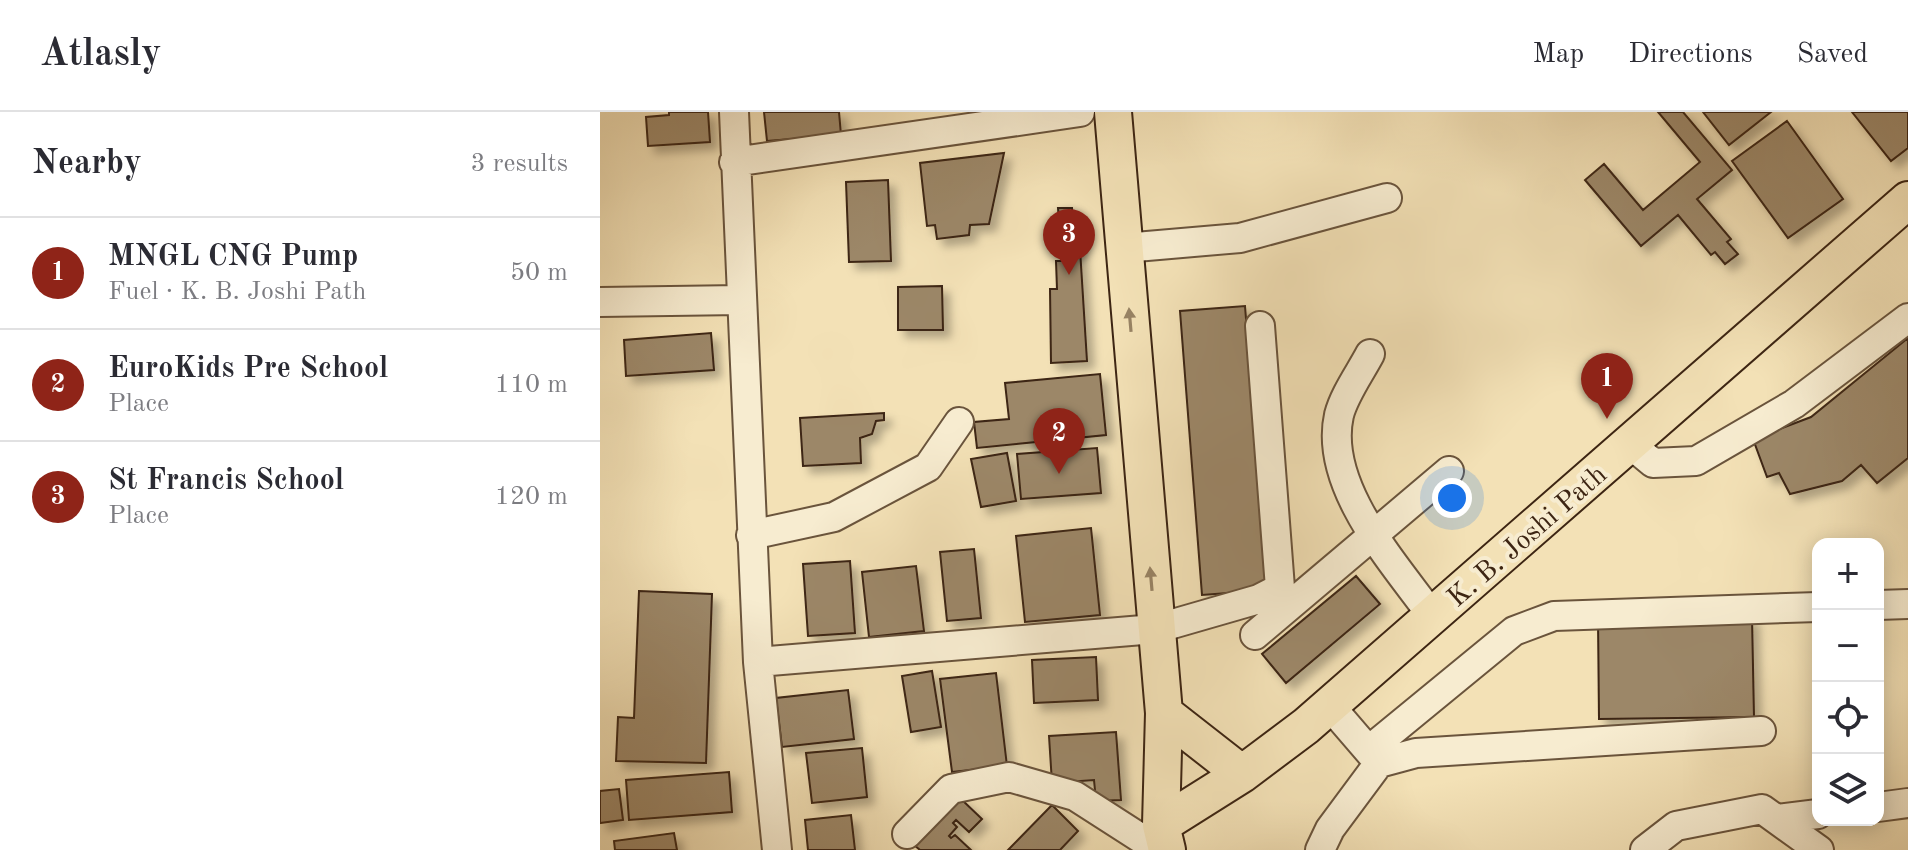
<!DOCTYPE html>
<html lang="en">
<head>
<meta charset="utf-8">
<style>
  :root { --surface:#fff; --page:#f2f2f3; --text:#2b2b33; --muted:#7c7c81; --line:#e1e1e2; --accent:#8f2418 }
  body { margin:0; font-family:"Old Standard TT",serif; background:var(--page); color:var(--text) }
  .controls { position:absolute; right:24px; bottom:24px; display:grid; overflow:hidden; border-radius:16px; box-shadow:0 4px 20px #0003 }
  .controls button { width:72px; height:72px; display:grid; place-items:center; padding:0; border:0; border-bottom:2px solid var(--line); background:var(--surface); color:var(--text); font:40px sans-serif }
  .you { position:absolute; left:852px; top:386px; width:28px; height:28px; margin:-20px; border:6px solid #fff; border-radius:50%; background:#1a73e8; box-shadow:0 0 0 12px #1a73e833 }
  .badge { display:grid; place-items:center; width:52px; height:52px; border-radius:50%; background:var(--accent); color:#fff; font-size:26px; font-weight:700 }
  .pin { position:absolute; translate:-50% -66px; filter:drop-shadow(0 2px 4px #0008) }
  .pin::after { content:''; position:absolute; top:42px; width:28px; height:24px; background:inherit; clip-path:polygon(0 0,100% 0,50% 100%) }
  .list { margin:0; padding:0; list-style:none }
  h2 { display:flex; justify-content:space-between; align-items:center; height:104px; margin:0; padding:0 32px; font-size:34px }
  h2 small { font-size:26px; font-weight:400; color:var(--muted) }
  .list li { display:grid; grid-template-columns:52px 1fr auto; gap:24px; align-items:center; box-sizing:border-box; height:112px; padding:0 32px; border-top:2px solid var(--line) }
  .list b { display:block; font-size:30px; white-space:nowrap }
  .list p { margin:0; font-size:26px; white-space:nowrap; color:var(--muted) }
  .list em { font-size:26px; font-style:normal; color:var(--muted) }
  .icon { flex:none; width:44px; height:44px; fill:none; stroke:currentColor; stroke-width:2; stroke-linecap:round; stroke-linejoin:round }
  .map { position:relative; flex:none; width:1308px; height:738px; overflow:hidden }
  header { display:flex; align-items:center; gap:48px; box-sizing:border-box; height:112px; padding:0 40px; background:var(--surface); border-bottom:2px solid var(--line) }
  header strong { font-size:38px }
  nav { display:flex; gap:44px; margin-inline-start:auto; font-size:28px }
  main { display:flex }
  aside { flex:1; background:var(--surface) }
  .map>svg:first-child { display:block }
  .building { fill:#9c8768; stroke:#3d2513; stroke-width:2; filter:url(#shadow) }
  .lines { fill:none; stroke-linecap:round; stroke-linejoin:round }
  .minor-casing { stroke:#6a543c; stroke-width:32 }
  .major-casing { stroke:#3d2513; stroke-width:40 }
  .minor { stroke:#f7ecd0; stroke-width:28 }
  .major { stroke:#f3e1b6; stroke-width:36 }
  .oneway { fill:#988364 }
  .labels { text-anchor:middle; stroke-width:8; stroke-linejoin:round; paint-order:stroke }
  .street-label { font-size:28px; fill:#3d2513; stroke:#f7ecd0 }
</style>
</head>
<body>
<header>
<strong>Atlasly</strong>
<nav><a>Map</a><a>Directions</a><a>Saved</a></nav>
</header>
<main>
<aside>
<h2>Nearby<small>3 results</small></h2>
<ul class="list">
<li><span class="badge">1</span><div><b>MNGL CNG Pump</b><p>Fuel · K. B. Joshi Path</p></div><em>50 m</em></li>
<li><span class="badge">2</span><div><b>EuroKids Pre School</b><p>Place</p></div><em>110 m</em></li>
<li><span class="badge">3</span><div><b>St Francis School</b><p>Place</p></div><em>120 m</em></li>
</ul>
</aside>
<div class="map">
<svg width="1308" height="738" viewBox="0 0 1308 738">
  <defs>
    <filter id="shadow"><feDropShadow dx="7" dy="7" stdDeviation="4" flood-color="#0004"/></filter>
  </defs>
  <rect width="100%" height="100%" fill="#f3e1b6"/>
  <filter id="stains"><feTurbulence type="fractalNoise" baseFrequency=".0025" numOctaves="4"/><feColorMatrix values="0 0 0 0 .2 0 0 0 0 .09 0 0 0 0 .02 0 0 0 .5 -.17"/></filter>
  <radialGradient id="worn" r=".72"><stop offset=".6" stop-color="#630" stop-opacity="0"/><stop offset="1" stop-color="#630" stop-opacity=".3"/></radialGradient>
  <path class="building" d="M69 0H108L110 30 48 34 46 5 69 3Z
    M164 0H239L241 23 167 29Z
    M1058 0H1083L1132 58 1097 87 1131 127 1127 130 1138 142 1125 152 1115 140 1111 143 1078 103 1041 134 985 68 1004 52 1043 98 1100 50Z
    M1103 0H1171L1129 33Z
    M1252 0H1308V36L1291 49Z
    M1187 9 1243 87 1188 126 1132 49Z
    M404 41 389 112 370 113 369 123 337 127 335 113 327 114 320 51Z
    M288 68 291 149 249 150 246 70Z
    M458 96H472L474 121H479L487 249 451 251 450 177H457L456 149H462Z
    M342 174 343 218H298V175Z
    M645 194 667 478 602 483 580 199Z
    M111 221 114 258 26 264 24 228Z
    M1308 226V346L1277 371 1261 353 1242 369 1190 382 1179 361 1167 365 1153 327 1211 305Z
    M500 262 506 323 377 336 374 310 409 307 405 271Z
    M284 301V308L276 309 272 322 260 326 261 351 203 354 200 306Z
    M497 336 501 381 421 387 417 342Z
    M407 341 416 389 381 395 371 347Z
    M491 416 500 503 425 510 416 424Z
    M374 437 381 506 347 509 340 440Z
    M250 449 255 521 208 524 203 452Z
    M316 454 324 519 269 525 262 460Z
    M756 464 780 492 686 571 662 542Z
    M39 479 112 482 106 651 16 649 18 605 34 606Z
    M1152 505 1154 605 999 607 998 507Z
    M496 545 498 588 434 591 432 548Z
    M332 559 341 615 311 620 302 564Z
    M396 561 407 654 352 660 340 567Z
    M248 578 254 627 182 635 176 586Z
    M516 620 521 688 496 689 494 668 452 671 449 624Z
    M262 636 267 685 212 691 206 641Z
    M129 660 132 700 29 708 26 668Z
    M19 677 23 708 0 711V679Z
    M360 686 382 707 369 720 356 708 353 711 357 715 349 724 351 726 355 723 371 738H320L314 733Z
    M452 693 478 719 460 738H408Z
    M251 703 255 738H208L205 708Z
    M74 721 77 738H15L14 729Z"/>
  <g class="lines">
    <g class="minor-casing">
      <path id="minor" d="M134 0 158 550 177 738
        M134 50 480 0
        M524 136 640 126 787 86
        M0 190 140 188
        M770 242C760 261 744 283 739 303 723 374 795 452 833 505
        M1030 332 1053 351 1096 349 1194 292 1308 206
        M151 423 234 405 328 355 359 310
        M1278 493 1308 492
        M655 523 849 359
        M158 550 555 517 659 487 680 476 660 214
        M730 594 779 651
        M769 638 914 519 954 504 1218 495
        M1278 695 1308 691
        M1176 707 1218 702
        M307 722 351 677 409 665 475 684 542 727
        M720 738 730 717 779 651 816 641 1161 619
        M1045 738 1076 714 1162 697 1219 738"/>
    </g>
    <g class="major-casing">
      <path id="major" d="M513 0 564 601 561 713 567 738
        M564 601 642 662
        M561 713 642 662 706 614 1308 88"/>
    </g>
    <use href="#minor" class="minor"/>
    <use href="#major" class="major"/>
  </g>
  <defs><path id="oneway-solid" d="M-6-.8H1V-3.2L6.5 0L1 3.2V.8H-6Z" transform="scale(2)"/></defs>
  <g class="oneway">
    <use href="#oneway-solid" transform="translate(530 208) rotate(-95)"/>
    <use href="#oneway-solid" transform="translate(551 467) rotate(-95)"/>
  </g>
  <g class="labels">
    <g class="street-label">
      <text transform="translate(926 423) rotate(-41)" y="10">K. B. Joshi Path</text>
    </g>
  </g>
  <rect width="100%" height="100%" filter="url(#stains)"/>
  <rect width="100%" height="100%" fill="url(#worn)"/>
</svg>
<div class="controls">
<button>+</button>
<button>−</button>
<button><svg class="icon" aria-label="locate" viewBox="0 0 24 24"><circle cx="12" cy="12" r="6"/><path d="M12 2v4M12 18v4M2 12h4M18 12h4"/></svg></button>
<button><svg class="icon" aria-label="layers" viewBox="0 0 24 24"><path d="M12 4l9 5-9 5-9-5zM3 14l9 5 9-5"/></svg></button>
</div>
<div class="you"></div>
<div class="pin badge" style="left:1007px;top:307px">1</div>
<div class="pin badge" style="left:459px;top:362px">2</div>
<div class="pin badge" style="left:469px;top:163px">3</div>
</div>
</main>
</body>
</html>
